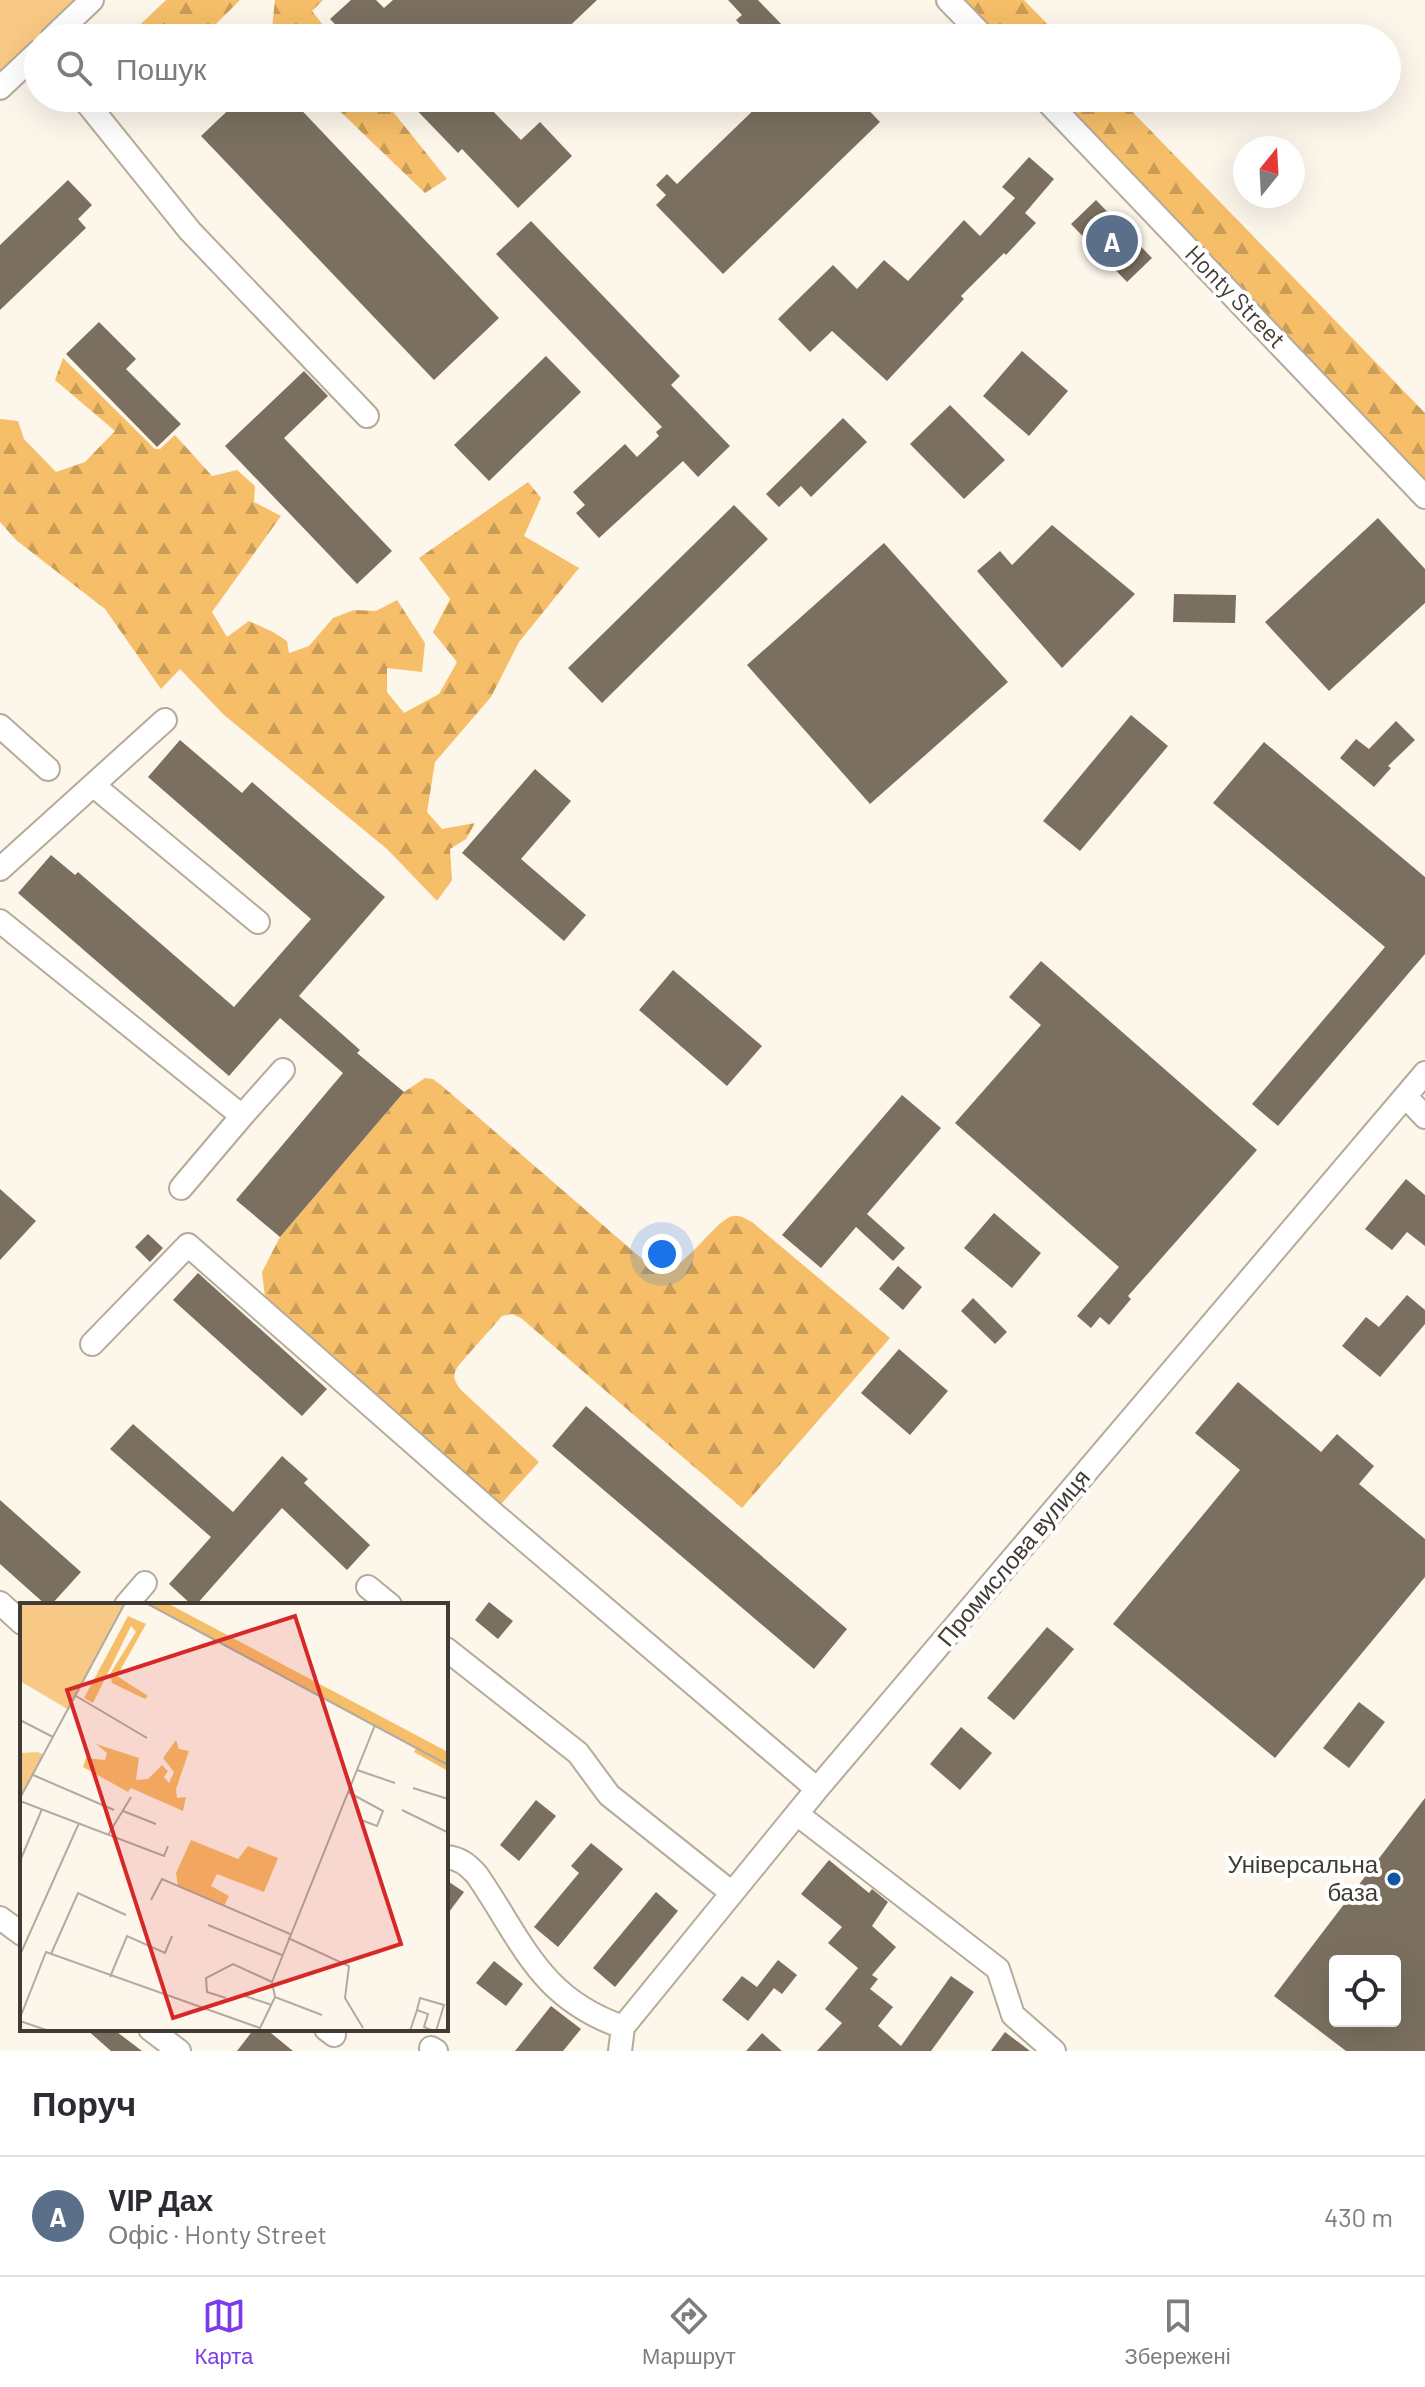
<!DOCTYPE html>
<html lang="uk">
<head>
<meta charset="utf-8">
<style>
  :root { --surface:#fff; --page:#f2f2f3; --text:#2b2b33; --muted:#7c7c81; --line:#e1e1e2; --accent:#7c3aed }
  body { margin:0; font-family:Barlow,sans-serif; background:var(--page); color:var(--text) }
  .controls { position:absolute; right:24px; bottom:24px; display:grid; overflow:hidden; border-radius:8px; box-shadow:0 8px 32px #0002 }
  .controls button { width:72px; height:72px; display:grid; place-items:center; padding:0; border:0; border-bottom:2px solid var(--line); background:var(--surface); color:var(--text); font:40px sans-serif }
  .compass { position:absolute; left:1233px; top:136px; width:72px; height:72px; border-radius:50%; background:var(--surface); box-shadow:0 8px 32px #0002; rotate:18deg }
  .you { position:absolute; left:662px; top:1254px; width:28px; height:28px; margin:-20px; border:6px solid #fff; border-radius:50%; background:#1a73e8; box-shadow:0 0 0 12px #1a73e833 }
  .badge { display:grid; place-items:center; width:52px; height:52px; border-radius:50%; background:var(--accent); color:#fff; font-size:26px; font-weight:700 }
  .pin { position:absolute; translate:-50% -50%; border:4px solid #fff; box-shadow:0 2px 8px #0006 }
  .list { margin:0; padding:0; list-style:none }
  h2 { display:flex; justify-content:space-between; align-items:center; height:104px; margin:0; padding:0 32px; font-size:34px }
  h2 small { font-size:26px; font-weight:400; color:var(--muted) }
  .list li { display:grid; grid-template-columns:52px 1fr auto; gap:24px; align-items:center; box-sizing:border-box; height:120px; padding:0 32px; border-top:2px solid var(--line) }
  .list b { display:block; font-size:30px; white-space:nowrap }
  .list p { margin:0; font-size:26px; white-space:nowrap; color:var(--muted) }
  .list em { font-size:26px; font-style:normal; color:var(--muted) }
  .icon { flex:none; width:44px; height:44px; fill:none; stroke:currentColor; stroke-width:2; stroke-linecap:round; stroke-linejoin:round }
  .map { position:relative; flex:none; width:1425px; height:2051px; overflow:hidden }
  .search { position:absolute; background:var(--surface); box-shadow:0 8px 32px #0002; left:24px; right:24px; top:24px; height:88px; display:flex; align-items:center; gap:20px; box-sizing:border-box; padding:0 28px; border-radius:44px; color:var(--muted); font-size:30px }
  .sheet { height:224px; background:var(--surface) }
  nav { display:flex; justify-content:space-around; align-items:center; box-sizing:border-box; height:112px; border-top:2px solid var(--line); background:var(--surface); font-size:22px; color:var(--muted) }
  nav a { display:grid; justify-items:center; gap:4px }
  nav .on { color:var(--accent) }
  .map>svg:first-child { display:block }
  .green { fill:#f8c984 }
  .forest { fill:url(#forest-firs) }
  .building { fill:#7b7060; fill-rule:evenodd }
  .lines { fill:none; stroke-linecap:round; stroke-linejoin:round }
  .minor-casing { stroke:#b6aa99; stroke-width:26 }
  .minor { stroke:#fff; stroke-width:22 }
  .poi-dot { fill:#1154a4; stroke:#fff; stroke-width:3 }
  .labels { text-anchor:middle; stroke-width:8; stroke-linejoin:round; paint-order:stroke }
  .street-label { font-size:24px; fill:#403b34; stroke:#fff }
  .poi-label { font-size:24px; fill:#403b34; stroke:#fff; text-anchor:end }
  .inset-road { fill:none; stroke:#b1aba2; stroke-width:2 }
  .view { fill:#d62828; fill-opacity:0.15; stroke:#d62828; stroke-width:4 }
  .inset-edge { fill:none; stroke:#403b34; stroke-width:4 }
</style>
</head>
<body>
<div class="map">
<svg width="1425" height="2051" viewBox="0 0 1425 2051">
  <defs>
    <pattern id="forest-firs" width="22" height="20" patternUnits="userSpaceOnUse" patternTransform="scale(2)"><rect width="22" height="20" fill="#f6be69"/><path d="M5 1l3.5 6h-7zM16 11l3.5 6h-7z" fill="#c99c57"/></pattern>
  </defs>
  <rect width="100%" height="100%" fill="#fdf6eb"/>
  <path class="green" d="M0 0H92L52 38H38V52L0 88Z"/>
  <path class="forest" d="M166 0H240L202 38H126Z
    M275 0H323L312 11 333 38H271Z
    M948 0H1024L1061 38H985Z
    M326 98H382L447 179 425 193Z
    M1044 98H1119L1425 413V497Z
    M63 358 155 449H160L175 435 212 476 237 470 255 486 254 502 281 516 212 612 227 637 249 621 273 632 287 641 289 653 309 646 333 618 354 610 376 611 397 600 425 643 422 672 387 668V692L404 713 439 694 457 662 433 632 450 599 419 558 528 482 541 498 524 536 579 568 519 642 491 697 435 762 427 812 442 829 475 823 466 839 450 849 452 880 437 901 387 849 224 715 180 669 161 689 105 609 16 540 0 522V419L18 421 24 439 56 472 85 462 115 431 55 380Z
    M425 1078 433 1079 441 1085 656 1271 662 1273C688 1266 716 1219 733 1216 740 1215 746 1219 752 1222L890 1338 742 1508 521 1318 512 1314 502 1316 458 1366C452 1376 454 1381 461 1390L539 1462 493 1513 267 1314 262 1272 280 1237 404 1092Z"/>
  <path class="building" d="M351 0H376L384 8 393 0H597L557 38H348L330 19Z
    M728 0H758L786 29 776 38H753L736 20 742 15Z
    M241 98H290L499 318 434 380 201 136Z
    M405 98H494L487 105 521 140 540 122 572 156 518 208 462 149 458 153Z
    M766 98H857L880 122 723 274 656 205 666 195 656 185 667 174 677 184Z
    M1029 157 1054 179 1025 213 1036 223 1006 255 1004 253 961 296 964 299 887 381 832 331 810 352 778 319 833 265 857 289 884 260 908 281 964 220 980 236 1015 198 1002 187Z
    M68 180 92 205 78 219 86 228 0 310V245Z
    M1096 200 1152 258 1127 282 1071 224Z
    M531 221 680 376 671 385 730 446 698 477 683 461 599 538 576 513 585 505 573 492 625 444 637 457 659 436 656 432 662 427 496 254Z
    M99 322 136 359 126 369 181 424 157 447 66 354Z
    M1022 351 1068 391 1029 436 983 396Z
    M546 356 581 392 489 481 454 445Z
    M304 371 328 396 284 438 392 551 357 584 225 446Z
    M950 405 1005 460 964 499 910 444Z
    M843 418 867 442 811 497 801 486 779 507 766 494Z
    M734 505 768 539 602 703 568 668Z
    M1378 518 1425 569V603L1329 691 1265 622Z
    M1052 525 1135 594 1062 668 977 571 1000 551 1012 565Z
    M884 543 1008 682 870 804 747 665Z
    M1174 594 1236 595 1235 623 1173 622Z
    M1131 715 1168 746 1080 851 1043 821Z
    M1396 721 1415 740 1388 766 1391 768 1374 787 1340 758 1356 739 1369 749Z
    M180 740 242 793 252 782 385 897 299 996 360 1050 357 1053 404 1092 280 1237 236 1200 343 1073 280 1018 229 1076 18 893 51 855 75 875 78 872 234 1007 311 919 148 777Z
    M1264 742 1425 877V954L1278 1126 1252 1104 1385 947 1213 803Z
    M535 769 571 801 521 859 586 915 564 941 462 853Z
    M1041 961 1257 1150 1128 1296 1131 1299 1109 1325 1100 1317 1091 1328 1077 1316 1119 1267 955 1123 1041 1025 1009 997Z
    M673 970 762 1046 727 1086 639 1010Z
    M902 1095 941 1128 867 1214 905 1248 893 1261 856 1227 821 1268 782 1235Z
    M1406 1179 1425 1195V1246L1407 1232 1392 1250 1365 1229Z
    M0 1189 36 1221 0 1260Z
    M994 1213 1041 1253 1012 1288 964 1248Z
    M148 1234 163 1248 150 1262 135 1247Z
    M898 1266 922 1287 903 1310 879 1289Z
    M198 1273 327 1389 302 1416 173 1300Z
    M1407 1295 1425 1310V1324L1380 1377 1342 1346 1366 1317 1379 1327Z
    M973 1298 1007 1332 995 1344 961 1311Z
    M899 1349 948 1391 910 1435 861 1393Z
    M1238 1382 1321 1452 1337 1434 1374 1466 1359 1484 1425 1539V1577L1275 1758 1113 1624 1240 1470 1195 1433Z
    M586 1406 847 1629 814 1669 552 1446Z
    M133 1424 233 1512 282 1456 308 1479 304 1483 370 1545 347 1570 282 1508 196 1605H192L169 1584 211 1537 110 1449Z
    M0 1500 81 1572 51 1605H46L0 1564Z
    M489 1602 513 1621 498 1639 475 1620Z
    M1047 1627 1074 1649 1014 1720 987 1698Z
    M1359 1702 1385 1722 1349 1768 1323 1748Z
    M961 1727 992 1753 960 1790 930 1764Z
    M1425 1798V2051H1346L1274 1996ZM1335 1961H1395V2021H1335Z
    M536 1800 556 1816 519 1861 500 1845Z
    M591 1843 623 1869 558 1947 534 1927 579 1873 571 1866Z
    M829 1860 869 1893 872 1889 888 1902 872 1926 896 1947 872 1975 878 1979 870 1989 893 2007 878 2026 901 2046 951 1976 974 1992 931 2051H817L842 2023 825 2009 858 1968 828 1943 842 1927 801 1894Z
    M446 1880 464 1892 446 1916Z
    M656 1892 678 1911 615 1987 593 1968Z
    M778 1960 797 1975 782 1994 774 1988 748 2021 722 2000 742 1976 757 1987Z
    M494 1961 523 1984 506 2006 476 1983Z
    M551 2006 581 2029 563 2051H515Z
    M86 2029H113L142 2051H111Z
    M254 2029H266L293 2051H237Z
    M1005 2032 1030 2051H991Z
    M762 2033 782 2051H746Z"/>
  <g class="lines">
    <g class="minor-casing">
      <path id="minor" d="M948 0 985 38
        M52 38 92 0
        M0 88 38 52
        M83 98 190 231 367 416
        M1044 98 1425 497
        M0 726 48 769
        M93 785 258 922
        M0 869 165 720
        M0 921 242 1116 283 1070
        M1406 1097 1425 1117
        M181 1188 242 1116
        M92 1344 188 1245 493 1513 817 1789
        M368 1587 390 1605
        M0 1603 22 1623
        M126 1605 145 1583
        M446 1649 578 1753 609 1795 732 1893
        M797 1814 998 1969 1013 2015 1054 2051
        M446 1857C460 1858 468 1865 477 1875 523 1942 539 1998 623 2027
        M0 1918 22 1934
        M150 2029 179 2051
        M326 2029 334 2035
        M431 2048 436 2051
        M620 2051 623 2027 817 1789 1425 1073"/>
    </g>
    <use href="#minor" class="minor"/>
  </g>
  <circle class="poi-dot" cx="1394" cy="1879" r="8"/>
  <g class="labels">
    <g class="street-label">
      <text transform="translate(1235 297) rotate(46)" y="8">Honty Street</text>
      <text transform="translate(1014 1558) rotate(-50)" y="8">Промислова вулиця</text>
    </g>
    <g class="poi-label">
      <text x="1378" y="1873">Універсальна<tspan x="1378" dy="28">база</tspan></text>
    </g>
  </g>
  <g transform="translate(20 1603)">
    <rect width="428" height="428" fill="#fdf6eb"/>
    <path d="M0 0H105L49 107 0 78ZM18 149 24 152 0 195V150Z" fill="#f8c984"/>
    <path d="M126 0H147L428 149V168L394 149 396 145ZM108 13 126 21 97 73 128 93 125 96 92 80 90 71 116 29 111 23 73 100 64 95ZM156 137 159 146 169 148 156 186 157 195 166 194 163 208 111 185 108 189 63 164 66 155 85 157 87 150 76 141 119 155 116 177 128 176 142 162 148 168 144 174 149 180 154 169 143 155ZM171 237 218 256 228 243 258 255 244 289 197 271 191 283 209 293 204 303 158 283 156 270Z" fill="#f6be69"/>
    <path class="inset-road" d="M126 0 428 162M56 93 127 135M0 117 33 134M337 167 375 180M13 172 94 207M393 185 428 196M328 189 363 208 357 223 341 217M0 195 105 0M0 198 144 253 148 243M382 207 427 229M103 208 136 221M88 232 111 194M0 258 22 206M131 297 142 276 270 331M188 322 262 352M268 335 329 363 325 395 343 425M31 351 58 290 106 312M0 352 59 220M90 374 107 333 145 350 152 333M222 392 252 402M255 394 252 379 355 122M206 395 187 389 186 375 213 361 252 379M397 407 400 395 424 402 416 428M0 415 26 349 240 425 255 394 302 412M0 418 29 428M390 428 397 407 408 411 404 424 413 428"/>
    <path class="view" d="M275 13 381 341 153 415 47 87Z"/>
    <rect width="428" height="428" class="inset-edge"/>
  </g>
</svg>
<div class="controls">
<button><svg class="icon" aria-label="locate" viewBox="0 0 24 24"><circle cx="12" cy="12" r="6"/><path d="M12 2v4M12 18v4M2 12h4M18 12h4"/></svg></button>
</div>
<svg class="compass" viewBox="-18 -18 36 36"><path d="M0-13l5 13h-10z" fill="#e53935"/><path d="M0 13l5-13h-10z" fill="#7c7c81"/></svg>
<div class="you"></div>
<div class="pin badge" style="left:1112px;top:241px;background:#5c6f8a">A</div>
<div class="search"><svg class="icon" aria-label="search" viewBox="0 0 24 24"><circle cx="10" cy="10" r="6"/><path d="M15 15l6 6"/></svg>Пошук</div>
</div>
<section class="sheet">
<h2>Поруч<small></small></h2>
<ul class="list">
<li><span class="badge" style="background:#5c6f8a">A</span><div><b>VIP Дах</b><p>Офіс · Honty Street</p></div><em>430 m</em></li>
</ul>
</section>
<nav>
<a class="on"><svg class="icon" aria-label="map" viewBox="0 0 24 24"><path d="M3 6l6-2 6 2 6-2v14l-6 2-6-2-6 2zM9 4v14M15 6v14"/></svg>Карта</a>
<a><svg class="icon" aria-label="directions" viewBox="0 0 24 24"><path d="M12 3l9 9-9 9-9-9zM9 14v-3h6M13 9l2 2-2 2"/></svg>Маршрут</a>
<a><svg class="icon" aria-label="saved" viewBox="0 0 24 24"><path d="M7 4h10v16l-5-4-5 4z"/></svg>Збережені</a>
</nav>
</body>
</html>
